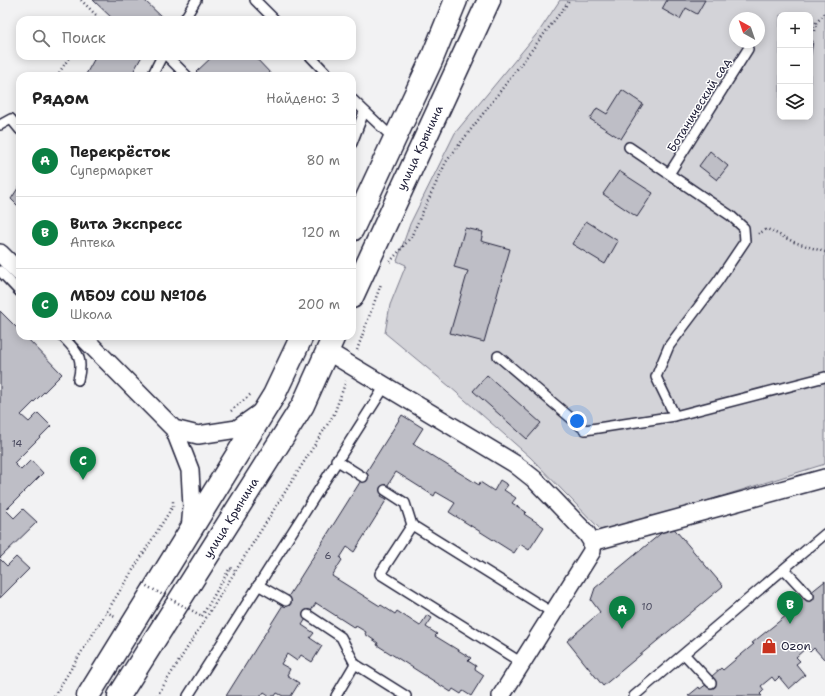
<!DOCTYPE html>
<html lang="ru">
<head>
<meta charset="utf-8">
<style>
  :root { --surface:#fff; --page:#f6f6f6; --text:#222; --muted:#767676; --line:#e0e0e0; --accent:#0b8043 }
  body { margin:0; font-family:"Shantell Sans",sans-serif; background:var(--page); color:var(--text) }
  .controls { position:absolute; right:12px; top:12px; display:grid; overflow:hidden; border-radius:8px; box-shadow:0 2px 10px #0003 }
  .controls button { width:36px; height:36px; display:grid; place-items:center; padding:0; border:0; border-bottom:1px solid var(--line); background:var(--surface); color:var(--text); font:20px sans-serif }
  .compass { position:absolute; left:729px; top:12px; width:36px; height:36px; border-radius:50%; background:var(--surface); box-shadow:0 2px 10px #0003; rotate:320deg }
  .you { position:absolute; left:577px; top:421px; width:14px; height:14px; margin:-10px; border:3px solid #fff; border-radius:50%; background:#1a73e8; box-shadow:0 0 0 6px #1a73e833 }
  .badge { display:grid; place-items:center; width:26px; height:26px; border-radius:50%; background:var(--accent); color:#fff; font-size:13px; font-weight:700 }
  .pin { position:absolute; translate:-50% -33px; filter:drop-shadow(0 1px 2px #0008) }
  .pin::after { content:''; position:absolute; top:21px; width:14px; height:12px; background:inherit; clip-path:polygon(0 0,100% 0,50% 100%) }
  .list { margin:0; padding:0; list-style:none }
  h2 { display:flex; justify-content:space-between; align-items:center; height:52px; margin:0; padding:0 16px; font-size:17px }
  h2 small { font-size:13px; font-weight:400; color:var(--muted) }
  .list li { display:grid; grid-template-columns:26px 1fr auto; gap:12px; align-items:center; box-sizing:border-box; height:72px; padding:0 16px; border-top:1px solid var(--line) }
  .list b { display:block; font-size:15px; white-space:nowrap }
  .list p { margin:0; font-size:13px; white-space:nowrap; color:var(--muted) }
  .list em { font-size:13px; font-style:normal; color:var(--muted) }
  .icon { flex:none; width:22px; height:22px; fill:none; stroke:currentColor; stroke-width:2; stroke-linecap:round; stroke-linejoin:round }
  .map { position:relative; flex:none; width:825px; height:696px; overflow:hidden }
  .search { position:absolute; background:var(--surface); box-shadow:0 2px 10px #0003; left:16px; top:16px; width:340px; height:44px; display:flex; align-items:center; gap:10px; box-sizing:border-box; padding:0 14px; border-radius:12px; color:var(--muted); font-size:15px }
  .panel { position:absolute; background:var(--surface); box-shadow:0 2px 10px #0003; left:16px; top:72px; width:340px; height:268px; border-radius:12px }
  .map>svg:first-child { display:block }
  .green { fill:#d3d3d8; stroke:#7a7a8a; fill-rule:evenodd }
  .building { fill:#bebec6; stroke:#22223b }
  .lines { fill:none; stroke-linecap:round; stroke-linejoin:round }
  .service-casing { stroke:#22223b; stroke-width:12 }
  .minor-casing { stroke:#22223b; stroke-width:20 }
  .secondary-casing { stroke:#22223b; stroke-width:25 }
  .path { stroke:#22223b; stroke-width:2.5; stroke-dasharray:1 3; stroke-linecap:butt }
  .service { stroke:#fff; stroke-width:9 }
  .minor { stroke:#fff; stroke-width:17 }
  .secondary { stroke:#fff; stroke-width:22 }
  .path-bridge { stroke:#22223b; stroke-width:2.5; stroke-dasharray:1 3; stroke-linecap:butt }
  .labels { text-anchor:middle; stroke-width:3; stroke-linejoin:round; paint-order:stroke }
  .number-label { font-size:10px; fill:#49495e }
  .street-label { font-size:12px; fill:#22223b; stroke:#fff }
  .poi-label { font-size:12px; fill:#22223b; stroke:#fff; text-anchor:start }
</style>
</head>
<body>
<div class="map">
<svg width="825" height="696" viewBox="0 0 825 696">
  <rect width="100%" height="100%" fill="#f2f2f3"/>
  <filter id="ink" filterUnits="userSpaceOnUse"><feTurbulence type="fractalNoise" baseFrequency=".025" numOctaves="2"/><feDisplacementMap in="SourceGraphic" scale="8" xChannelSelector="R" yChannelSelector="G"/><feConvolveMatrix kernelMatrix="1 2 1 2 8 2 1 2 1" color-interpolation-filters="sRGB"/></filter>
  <g filter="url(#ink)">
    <path class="green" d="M560 0H825V464L604 533 530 457 449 386 385 333 390 305 406 265 397 261 410 224 455 133 540 30ZM780 15H810V117H780ZM735 18H759V42H735Z"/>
    <path class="building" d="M93 0H144L163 18 162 20H114Z
      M667 0H705L697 14 686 8 680 19 662 9Z
      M810 40 813 41 810 59Z
      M96 56H142L131 76H85Z
      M213 56H254L273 76H200L196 72Z
      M622 90 643 104 621 139 590 119 597 108 607 114Z
      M710 151 728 166 717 180 699 166Z
      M619 171 653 193 637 217 603 194Z
      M20 185V208L11 199Z
      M586 221 618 241 605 264 572 244Z
      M465 228 483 232 481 241 510 249 484 342 450 333 468 271 454 267Z
      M0 311 20 331V336H25L62 374 21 415 29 422 38 413 51 426 14 463 21 470 31 460 43 473 6 510 14 518 23 509 37 522 0 558Z
      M487 375 541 423 527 439 473 391Z
      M402 415 423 428 413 444 479 485 480 482 494 491 500 480 508 485 504 490 516 498 512 503 526 512 524 514 544 527 529 550 520 544 514 553 449 512 455 503 436 492 434 496 396 472 381 496 387 499 354 552 347 547 340 558 342 560 332 576 380 606 381 605 395 614 397 611 420 626 427 615 432 618 426 627 437 634 435 636 471 658 468 661 476 666 475 669 484 675 471 696 463 691 461 694 453 689 451 692 377 645 378 643 365 634 366 632 356 626 355 628 316 603 302 625 314 633 310 638 322 646 312 662 301 655 297 661 287 654 281 664 290 669 287 675 299 683 291 696H283L277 693 275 696H270L264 692 261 696H226Z
      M671 525 723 586 603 686 567 641 600 612 591 600 595 588Z
      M16 557 29 569 0 598V559L7 566Z
      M825 581V658L824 659 814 648 810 652 806 648 796 657 800 661 796 664 805 675 789 689 779 677 775 681 772 677 761 686 764 690 760 694 762 696H688L699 687 700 689 707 684 711 677 721 668 723 670 754 644 752 643 797 607 795 605Z"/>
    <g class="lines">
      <g class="service-casing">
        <path id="service" d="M255 0 275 20
          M184 20 196 0
          M167 56 187 76
          M310 56 329 76
          M152 76 162 56
          M352 99 394 139
          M0 125 11 119 20 130
          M352 143 364 112
          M629 147 731 216 744 228 745 241 718 281 669 346 656 377 675 416
          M669 174 748 49
          M0 271 20 292
          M62 336C77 352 84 356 78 380
          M498 356 585 430 675 416 825 377
          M336 460 363 477
          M385 490 405 503 412 525 553 613
          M412 525 380 574 522 663
          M784 569 809 596
          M258 585 286 601
          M308 615 341 637 355 664 406 696
          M684 654 711 683
          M188 696 385 386
          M336 696 355 664
          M634 696 825 534"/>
      </g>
      <g class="minor-casing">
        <path id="minor" d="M0 253 20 273
          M82 336 174 429 190 470 192 507 190 530
          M327 351 515 464 534 479 587 534 592 542V551L501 696
          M174 429 198 435 237 429 261 412
          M592 542 825 478"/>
      </g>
      <g class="secondary-casing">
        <path id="secondary" d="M352 230 431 61 456 0
          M352 297 489 0
          M88 696 274 395 302 336
          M119 696 303 405 334 336"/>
      </g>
      <path class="path" d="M81 0 97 16 94 20
        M815 31 816 23 825 13
        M57 76 70 56
        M758 234 767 229 794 242 825 252
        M390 262 411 237 446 162 570 0
        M357 350 381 284
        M231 411 251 394
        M106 612 115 616
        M202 616 230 568 236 571
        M54 696 173 506V500
        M157 696 334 414 346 381"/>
      <use href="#service" class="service"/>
      <use href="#minor" class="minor"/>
      <use href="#secondary" class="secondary"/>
      <path class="path-bridge" d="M143 584 202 616"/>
    </g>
  </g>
  <defs>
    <g id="shop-bare" transform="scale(1.2)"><path d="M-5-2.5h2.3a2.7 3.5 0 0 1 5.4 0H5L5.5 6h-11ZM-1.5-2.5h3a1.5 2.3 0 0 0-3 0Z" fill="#c8321e" stroke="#fff" stroke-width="2.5" paint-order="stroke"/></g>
  </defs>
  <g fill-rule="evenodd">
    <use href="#shop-bare" x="769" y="646"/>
  </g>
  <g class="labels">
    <g class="number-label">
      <text x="17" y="447">14</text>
      <text x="328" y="559">6</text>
      <text x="647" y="610">10</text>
    </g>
    <g class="street-label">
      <text transform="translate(699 105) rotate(-58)" y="4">Ботанический сад</text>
      <text transform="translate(420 148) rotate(-65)" y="4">улица Крынина</text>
      <text transform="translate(231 518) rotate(-58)" y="4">улица Крынина</text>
    </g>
    <g class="poi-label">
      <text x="781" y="650">Ozon</text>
    </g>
  </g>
</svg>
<div class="controls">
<button>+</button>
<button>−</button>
<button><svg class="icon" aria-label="layers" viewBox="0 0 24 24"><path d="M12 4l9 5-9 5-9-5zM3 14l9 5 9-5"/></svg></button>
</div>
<svg class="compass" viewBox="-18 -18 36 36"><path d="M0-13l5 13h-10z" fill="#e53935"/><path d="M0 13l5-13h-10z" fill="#767676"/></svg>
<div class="you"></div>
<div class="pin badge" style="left:622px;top:629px">A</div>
<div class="pin badge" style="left:790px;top:624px">B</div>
<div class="pin badge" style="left:83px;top:480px">C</div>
<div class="search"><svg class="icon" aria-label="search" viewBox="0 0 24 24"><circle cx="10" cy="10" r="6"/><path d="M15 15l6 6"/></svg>Поиск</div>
<section class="panel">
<h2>Рядом<small>Найдено: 3</small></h2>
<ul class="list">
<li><span class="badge">A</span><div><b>Перекрёсток</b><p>Супермаркет</p></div><em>80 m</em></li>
<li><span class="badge">B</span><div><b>Вита Экспресс</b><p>Аптека</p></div><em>120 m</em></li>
<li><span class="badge">C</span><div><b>МБОУ СОШ №106</b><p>Школа</p></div><em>200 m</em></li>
</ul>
</section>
</div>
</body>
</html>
